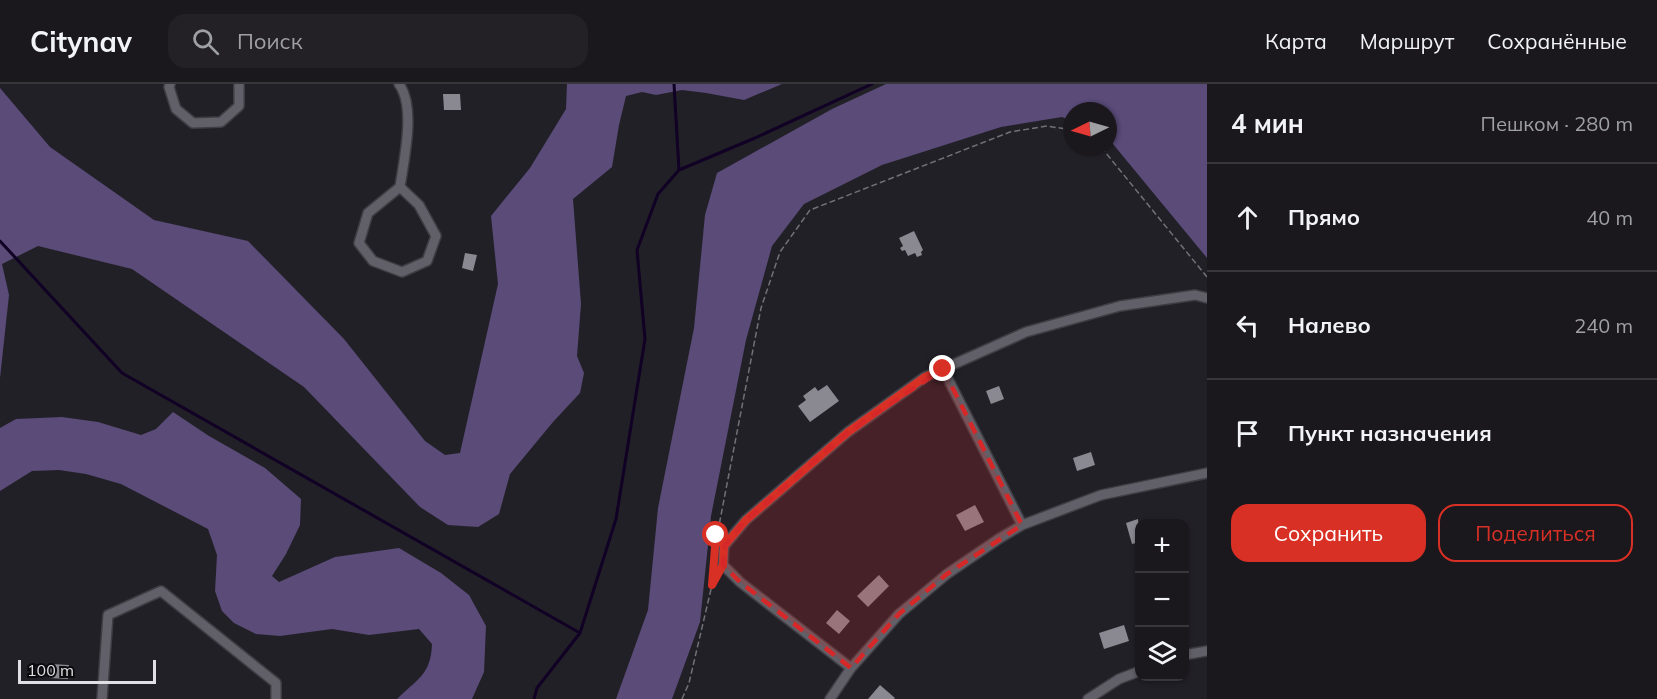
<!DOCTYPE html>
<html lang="ru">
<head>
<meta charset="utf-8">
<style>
  :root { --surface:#1a181d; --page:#232126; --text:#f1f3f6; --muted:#9fa0a4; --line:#38373b; --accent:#d93025 }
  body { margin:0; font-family:Mulish,sans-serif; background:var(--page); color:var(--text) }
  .controls { position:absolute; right:18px; bottom:18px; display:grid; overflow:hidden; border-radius:12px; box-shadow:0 2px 4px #0004 }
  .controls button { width:54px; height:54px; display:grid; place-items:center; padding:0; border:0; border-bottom:2px solid var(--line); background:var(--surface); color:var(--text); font:30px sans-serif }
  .compass { position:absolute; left:1063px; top:18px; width:54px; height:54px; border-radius:50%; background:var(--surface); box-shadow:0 2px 4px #0004; rotate:265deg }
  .scale { position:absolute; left:18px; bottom:15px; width:138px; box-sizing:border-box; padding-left:6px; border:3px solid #e0dfe3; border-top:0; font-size:16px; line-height:21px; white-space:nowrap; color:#e0dfe3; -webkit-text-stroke:4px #0b0b0e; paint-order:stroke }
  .stop { position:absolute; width:18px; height:18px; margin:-14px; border:4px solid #d93025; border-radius:50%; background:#fff }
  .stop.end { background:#d93025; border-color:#fff; box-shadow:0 2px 6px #0008 }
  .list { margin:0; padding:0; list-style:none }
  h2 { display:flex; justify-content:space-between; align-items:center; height:78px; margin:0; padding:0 24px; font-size:26px }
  h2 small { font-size:20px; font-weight:400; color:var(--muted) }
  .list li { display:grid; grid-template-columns:39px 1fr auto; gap:18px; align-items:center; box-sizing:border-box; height:108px; padding:0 24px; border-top:2px solid var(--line) }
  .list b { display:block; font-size:22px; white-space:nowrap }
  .list em { font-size:20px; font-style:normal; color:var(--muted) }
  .actions { display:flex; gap:12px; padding:18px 24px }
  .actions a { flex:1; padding:14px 0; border:2px solid var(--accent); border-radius:18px; text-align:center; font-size:21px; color:var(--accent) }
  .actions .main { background:var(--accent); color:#fff }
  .icon { flex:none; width:33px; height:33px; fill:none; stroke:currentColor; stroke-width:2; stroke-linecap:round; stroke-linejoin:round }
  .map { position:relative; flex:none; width:1207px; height:615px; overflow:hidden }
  header { display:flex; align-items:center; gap:36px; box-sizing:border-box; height:84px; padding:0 30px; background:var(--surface); border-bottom:2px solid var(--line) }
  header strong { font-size:28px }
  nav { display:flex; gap:33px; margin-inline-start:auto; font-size:21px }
  .search { width:420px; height:54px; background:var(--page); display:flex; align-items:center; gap:15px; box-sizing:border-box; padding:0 21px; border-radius:18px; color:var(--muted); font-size:22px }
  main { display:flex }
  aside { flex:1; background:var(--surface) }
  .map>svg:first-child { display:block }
  .forest { fill:#5a4b79 }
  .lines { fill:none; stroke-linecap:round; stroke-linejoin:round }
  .stream { stroke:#100125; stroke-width:3 }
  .building { fill:#8a8890 }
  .street-casing { stroke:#3f3d43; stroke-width:12 }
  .path { stroke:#727177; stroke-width:1.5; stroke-dasharray:6 3; stroke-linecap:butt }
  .street { stroke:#615f67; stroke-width:9 }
  .route { stroke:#d93025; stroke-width:8 }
  .marked { fill:#d62828; fill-opacity:0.2; stroke:#d62828; stroke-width:4.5; stroke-dasharray:12 8; stroke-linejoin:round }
</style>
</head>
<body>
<header>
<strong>Citynav</strong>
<div class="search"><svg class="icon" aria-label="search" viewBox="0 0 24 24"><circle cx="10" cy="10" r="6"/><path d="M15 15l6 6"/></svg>Поиск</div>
<nav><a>Карта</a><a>Маршрут</a><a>Сохранённые</a></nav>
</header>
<main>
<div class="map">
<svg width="1207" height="615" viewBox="0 0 1207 615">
  <rect width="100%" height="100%" fill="#222027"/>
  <path class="forest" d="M567 0H782L744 16 706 9 682 6 656 11 642 8 626 12 619 41 612 83 573 115 581 220 577 272 584 289 580 309 553 338 510 390 499 430 478 443 448 441 420 423 304 303 132 185 38 162 2 180 9 211 0 294V4L50 63 154 136 248 157 344 255 425 357 445 371 460 369 498 200 491 132 530 84 566 25Z
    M886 0H1207V174L1108 54V27H1072V37L1062 33 1001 43 882 81 804 120 772 162 746 256 711 432 700 538 672 615H616L648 526 658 424 694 244 705 131 717 89 832 25Z
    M173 328 209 352 265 384 301 415 300 441 286 470 272 492 279 498 335 473 399 464 441 489 469 511 486 542 484 588 472 615H397C417 595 431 591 432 560L419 545 369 551 332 545 280 552 256 550 234 539 222 527 215 507 217 471 208 445 121 400 86 390 59 386 32 387 0 407V344L16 335 62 333 98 338 141 351 156 345Z"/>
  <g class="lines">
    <path class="stream" d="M679 86 755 54 872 0
      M0 157 122 289 580 549
      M534 615 537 604 580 549 616 435 645 255 637 166 658 110 679 86 674 0"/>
  </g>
  <path class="building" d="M443 10H460L461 26H444Z
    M914 147 923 166 921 168 922 171 917 173 915 169 908 172 905 166 902 167 900 164 903 162 899 154Z
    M465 169 477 171 473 187 462 184Z
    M827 301 839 317 810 338 798 322 806 316 803 312 815 303 818 307Z
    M999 302 1004 315 991 320 986 307Z
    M1091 368 1095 381 1077 387 1073 374Z
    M975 421 984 438 965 447 956 431Z
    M1138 435 1140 458 1132 460 1126 439Z
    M879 491 889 502 868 523 857 512Z
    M837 526 850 537 839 550 826 539Z
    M1124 541 1129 557 1104 565 1099 549Z
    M50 580 69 581 68 595 49 594Z
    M880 601 895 614 894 615H868Z"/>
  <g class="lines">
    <g class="street-casing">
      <path id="street" d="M170 0 169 3 176 25 193 39 221 38 239 22V0
        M399 0C416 23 404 75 400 103L368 129 359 159 373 177 402 188 427 177 436 152 419 121 400 103
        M943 285 1022 441
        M1184 571 1207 567
        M851 584 740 498 723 481 724 462 746 436 848 348 925 293 1026 248 1120 222 1195 211 1207 214
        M102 615 108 531 161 507 276 599V615
        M830 615 851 584 899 530 947 490 1000 454 1022 441 1101 411 1207 389
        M1088 615 1119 595 1140 587"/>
    </g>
    <path class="path" d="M1101 63 1207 193
      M716 457 761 224 780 168 810 126 1010 48 1047 42 1072 46
      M712 501 713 483
      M682 615 689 599 712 501 718 490"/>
    <use href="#street" class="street"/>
  </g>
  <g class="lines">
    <path class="route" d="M716 451 712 501 723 481 724 462 746 436 848 348 925 293 943 285"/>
  </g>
  <path class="marked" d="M943 285 1022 441 947 490 899 530 851 584 740 498 723 481 724 462 746 436 848 348Z"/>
</svg>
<div class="controls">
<button>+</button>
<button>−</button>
<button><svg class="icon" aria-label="layers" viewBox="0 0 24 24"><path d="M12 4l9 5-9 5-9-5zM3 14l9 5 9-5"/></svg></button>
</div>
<svg class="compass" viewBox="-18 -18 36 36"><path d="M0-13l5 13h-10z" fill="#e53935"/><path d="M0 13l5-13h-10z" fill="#9fa0a4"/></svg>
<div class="scale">100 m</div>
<div class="stop" style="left:716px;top:451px"></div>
<div class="stop end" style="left:943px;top:285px"></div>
</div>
<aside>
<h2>4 мин<small>Пешком · 280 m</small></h2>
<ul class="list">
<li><svg class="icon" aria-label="ahead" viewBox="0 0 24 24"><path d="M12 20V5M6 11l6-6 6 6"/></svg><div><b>Прямо</b></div><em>40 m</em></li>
<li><svg class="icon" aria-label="left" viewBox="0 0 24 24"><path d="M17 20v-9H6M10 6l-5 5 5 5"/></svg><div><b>Налево</b></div><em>240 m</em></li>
<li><svg class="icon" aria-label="arrive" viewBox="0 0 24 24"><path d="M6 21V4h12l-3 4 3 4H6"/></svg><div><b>Пункт назначения</b></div></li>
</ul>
<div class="actions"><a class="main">Сохранить</a><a>Поделиться</a></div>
</aside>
</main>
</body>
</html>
